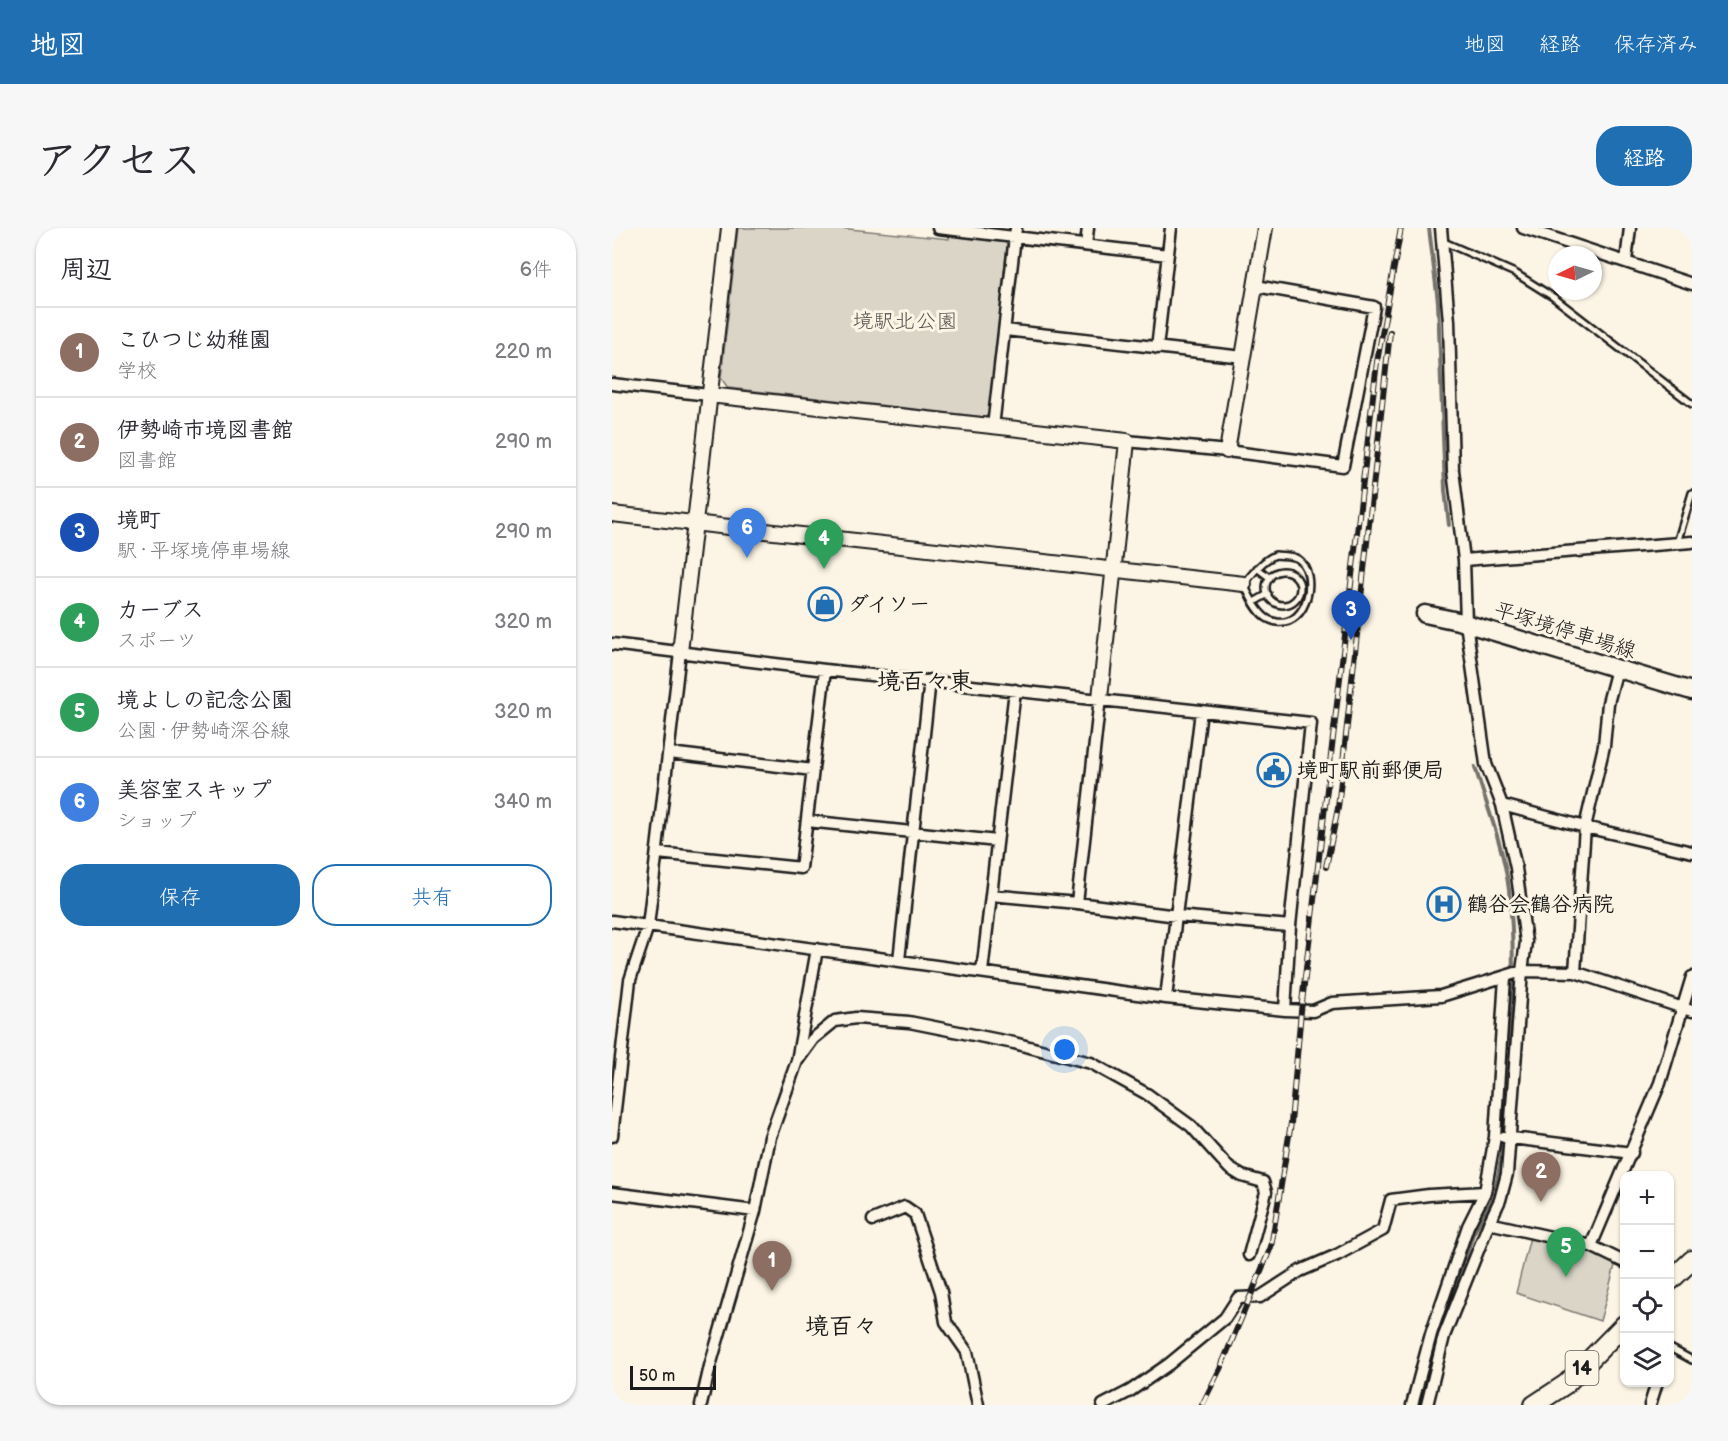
<!DOCTYPE html>
<html lang="ja">
<head>
<meta charset="utf-8">
<style>
  :root { --surface:#fff; --page:#f7f7f7; --text:#2b2b33; --muted:#7c7c81; --line:#e1e1e2; --accent:#1f6fb2 }
  body { margin:0; font-family:"Balsamiq Sans","Klee One",sans-serif; background:var(--page); color:var(--text) }
  .controls { position:absolute; right:18px; bottom:18px; display:grid; overflow:hidden; border-radius:12px; box-shadow:0 2px 4px #0004 }
  .controls button { width:54px; height:54px; display:grid; place-items:center; padding:0; border:0; border-bottom:2px solid var(--line); background:var(--surface); color:var(--text); font:30px sans-serif }
  .compass { position:absolute; left:936px; top:18px; width:54px; height:54px; border-radius:50%; background:var(--surface); box-shadow:0 2px 4px #0004; rotate:265deg }
  .scale { position:absolute; left:18px; bottom:15px; width:86px; box-sizing:border-box; padding-left:6px; border:3px solid #1c1c1c; border-top:0; font-size:16px; line-height:21px; white-space:nowrap; color:#1c1c1c; -webkit-text-stroke:4px #fcf5e5; paint-order:stroke }
  .you { position:absolute; left:453px; top:822px; width:21px; height:21px; margin:-15px; border:4px solid #fff; border-radius:50%; background:#1a73e8; box-shadow:0 0 0 9px #1a73e833 }
  .badge { display:grid; place-items:center; width:39px; height:39px; border-radius:50%; background:var(--accent); color:#fff; font-size:20px; font-weight:700 }
  .pin { position:absolute; translate:-50% -50px; filter:drop-shadow(0 2px 3px #0008) }
  .pin::after { content:''; position:absolute; top:32px; width:21px; height:18px; background:inherit; clip-path:polygon(0 0,100% 0,50% 100%) }
  .list { margin:0; padding:0; list-style:none }
  h2 { display:flex; justify-content:space-between; align-items:center; height:78px; margin:0; padding:0 24px; font-size:26px }
  h2 small { font-size:20px; font-weight:400; color:var(--muted) }
  .list li { display:grid; grid-template-columns:39px 1fr auto; gap:18px; align-items:center; box-sizing:border-box; height:90px; padding:0 24px; border-top:2px solid var(--line) }
  .list b { display:block; font-size:22px; white-space:nowrap }
  .list p { margin:0; font-size:20px; white-space:nowrap; color:var(--muted) }
  .list em { font-size:20px; font-style:normal; color:var(--muted) }
  .actions { display:flex; gap:12px; padding:18px 24px }
  .actions a { flex:1; padding:14px 0; border:2px solid var(--accent); border-radius:24px; text-align:center; font-size:21px; color:var(--accent) }
  .actions .main { background:var(--accent); color:#fff }
  .icon { flex:none; width:33px; height:33px; fill:none; stroke:currentColor; stroke-width:2; stroke-linecap:round; stroke-linejoin:round }
  .map { position:relative; flex:none; width:1080px; height:1177px; overflow:hidden; border-radius:24px }
  header { display:flex; align-items:center; gap:36px; box-sizing:border-box; height:84px; padding:0 30px; background:var(--accent); color:#fff }
  header strong { font-size:28px }
  nav { display:flex; gap:33px; margin-inline-start:auto; font-size:21px }
  .intro { display:flex; align-items:center; justify-content:space-between; box-sizing:border-box; height:144px; padding:0 36px }
  h1 { margin:0; font-size:42px }
  .button { padding:15px 27px; border-radius:24px; background:var(--accent); color:#fff; font-size:21px; font-weight:700 }
  main { display:flex; gap:36px; padding:0 36px }
  aside { flex:1; background:var(--surface); border-radius:24px; box-shadow:0 2px 4px #0004 }
  .map>svg:first-child { display:block }
  .green { fill:#dbd5c8; stroke:#7c7872; stroke-width:1.5 }
  .lines { fill:none; stroke-linecap:round; stroke-linejoin:round }
  .stream { stroke:#75726c; stroke-width:4 }
  .service-casing { stroke:#1c1c1c; stroke-width:10 }
  .minor-casing { stroke:#1c1c1c; stroke-width:15 }
  .tertiary-casing { stroke:#1c1c1c; stroke-width:18 }
  .secondary-casing { stroke:#1c1c1c; stroke-width:21 }
  .primary-casing { stroke:#1c1c1c; stroke-width:22 }
  .service { stroke:#fcf5e5; stroke-width:5 }
  .minor { stroke:#fcf5e5; stroke-width:10 }
  .tertiary { stroke:#fcf5e5; stroke-width:14 }
  .secondary { stroke:#fcf5e5; stroke-width:16 }
  .primary { stroke:#fcf5e5; stroke-width:18 }
  .rail-casing { stroke:#1c1c1c; stroke-width:6 }
  .rail { stroke:#fcf5e5; stroke-width:4; stroke-dasharray:11; stroke-linecap:butt }
  .labels { text-anchor:middle; stroke-width:6; stroke-linejoin:round; paint-order:stroke }
  .shield { fill:#fcf5e5; stroke:#5f5d58; stroke-width:1.5 }
  .shield-label { font-size:20px; font-weight:bold; fill:#1c1c1c }
  .park-label { font-size:21px; fill:#555450; stroke:#fcf5e5 }
  .poi-label { font-size:21px; font-weight:bold; fill:#1c1c1c; stroke:#fcf5e5; text-anchor:start }
  .street-label { font-size:21px; fill:#1c1c1c; stroke:#fcf5e5 }
  .quarter-label { font-size:24px; font-weight:bold; fill:#1c1c1c; stroke:#fcf5e5 }
</style>
</head>
<body>
<header>
<strong>地図</strong>
<nav><a>地図</a><a>経路</a><a>保存済み</a></nav>
</header>
<div class="intro"><h1>アクセス</h1><a class="button">経路</a></div>
<main>
<aside>
<h2>周辺<small>6件</small></h2>
<ul class="list">
<li><span class="badge" style="background:#8d6e63">1</span><div><b>こひつじ幼稚園</b><p>学校</p></div><em>220 m</em></li>
<li><span class="badge" style="background:#8d6e63">2</span><div><b>伊勢崎市境図書館</b><p>図書館</p></div><em>290 m</em></li>
<li><span class="badge" style="background:#1a4fb4">3</span><div><b>境町</b><p>駅 · 平塚境停車場線</p></div><em>290 m</em></li>
<li><span class="badge" style="background:#2e9e5b">4</span><div><b>カーブス</b><p>スポーツ</p></div><em>320 m</em></li>
<li><span class="badge" style="background:#2e9e5b">5</span><div><b>境よしの記念公園</b><p>公園 · 伊勢崎深谷線</p></div><em>320 m</em></li>
<li><span class="badge" style="background:#3f7fe0">6</span><div><b>美容室スキップ</b><p>ショップ</p></div><em>340 m</em></li>
</ul>
<div class="actions"><a class="main">保存</a><a>共有</a></div>
</aside>
<div class="map">
<svg width="1080" height="1177" viewBox="0 0 1080 1177">
  <rect width="100%" height="100%" fill="#fcf5e5"/>
  <filter id="ink" filterUnits="userSpaceOnUse"><feTurbulence type="fractalNoise" baseFrequency=".0167" numOctaves="2"/><feDisplacementMap in="SourceGraphic" scale="12" xChannelSelector="R" yChannelSelector="G"/><feConvolveMatrix kernelMatrix="1 2 1 2 8 2 1 2 1" color-interpolation-filters="sRGB"/></filter>
  <g filter="url(#ink)">
    <path class="green" d="M126 0H227L337 11V7L393 13 395 17 377 186 373 189 116 160 109 150Z
      M918 1009 983 1024 1004 1034 988 1093 904 1065Z"/>
    <g class="lines">
      <path class="stream" d="M817 0 826 74 833 262 837 297
        M835 1087 861 1006 874 982 885 953 889 931C895 842 907 752 897 662 892 620 875 579 863 539
        M809 1177 812 1166"/>
      <g class="service-casing">
        <path id="service" d="M832 14 903 45 941 69 1080 176
          M1065 315 1080 265
          M663 327C671 328 680 327 686 331 707 345 696 399 665 394 660 393 656 392 652 388 643 380 637 367 632 356 641 345 650 333 663 327Z
          M645 340 658 350
          M654 360a17 17 0 1 1 34 0a17 17 0 1 1-34 0Z
          M642 374 656 366
          M1058 1120 1080 1132"/>
      </g>
      <g class="minor-casing">
        <path id="minor" d="M326 0 556 27
          M911 0 1080 56
          M474 17 476 0
          M1014 33 1018 0
          M393 102 631 129
          M545 120 559 0
          M0 156 97 167
          M381 199 404 0
          M515 213 615 223 731 238 762 79 644 58
          M852 332 1080 314
          M0 416 213 442 699 495 678 698 673 782
          M57 525 201 542
          M890 577 973 599 1080 624
          M195 593 385 613
          M46 625 189 640 213 442
          M379 667 465 675 565 688 678 698
          M465 675 488 470
          M0 693 554 770 673 782 701 783 720 775 829 768 910 743 963 744 1080 783
          M287 732 318 452
          M370 744 403 462
          M963 744 973 599 992 518 996 475 1005 441
          M554 770 589 483
          M185 833 201 811 223 793 244 790 297 794 402 815 479 835 535 866 579 898 617 940 630 948 651 954 654 964 637 1027
          M0 908 18 752 36 698 68 424
          M892 909 1020 925
          M0 965 143 983
          M261 992 293 979 303 986 329 1064 334 1094 355 1124 366 1177
          M877 995 979 1018 1012 1034
          M979 1018 1048 855 1080 749
          M89 1177 98 1138 143 983 158 909 185 833 205 721
          M491 1177 518 1163 557 1136 613 1090 626 1070 648 1069 688 1043 725 1027 771 1002 779 972 817 967 873 964
          M800 1177 819 1106 856 998 873 964 883 909 893 749
          M815 1177 832 1108 877 995 888 972 895 946 910 743 914 714 904 640 890 577 874 536 854 395 852 332 841 242 837 93 829 0
          M1038 1177 1045 1154"/>
      </g>
      <g class="tertiary-casing">
        <path id="tertiary" d="M97 167 515 213 488 470
          M615 223 653 0
          M0 286 632 356
          M68 424 117 0"/>
      </g>
      <g class="secondary-casing">
        <path id="secondary" d="M813 386 846 393 1080 463"/>
      </g>
      <g class="primary-casing">
        <path id="primary" d="M1058 1053 1080 1032
          M922 1177 954 1156 1012 1097"/>
      </g>
      <use href="#service" class="service"/>
      <use href="#minor" class="minor"/>
      <use href="#tertiary" class="tertiary"/>
      <use href="#secondary" class="secondary"/>
      <use href="#primary" class="primary"/>
      <g class="rail-casing">
        <path id="rail" d="M714 639 726 580 778 104
          M590 1177 608 1141 659 1019 679 895 689 783 765 134 789 0"/>
      </g>
      <use href="#rail" class="rail"/>
    </g>
  </g>
  <defs>
    <g id="shop-ring" transform="scale(1.725)"><circle r="9.5" fill="#fcf5e5" stroke="#1f6fb2" stroke-width="1.5"/><path d="M-5-2.5h2.3a2.7 3.5 0 0 1 5.4 0H5L5.5 6h-11ZM-1.5-2.5h3a1.5 2.3 0 0 0-3 0Z" fill="#1f6fb2"/></g>
    <g id="civic-ring" transform="scale(1.725)"><circle r="9.5" fill="#fcf5e5" stroke="#1f6fb2" stroke-width="1.5"/><path d="M-.6-6.5H3V-4.5H.6V-3L4-1V1h2V6H-6V1h2V-1L-.6-3ZM-1.2 2.5V6h2.4V2.5Z" fill="#1f6fb2"/></g>
    <g id="hospital-ring" transform="scale(1.725)"><circle r="9.5" fill="#fcf5e5" stroke="#1f6fb2" stroke-width="1.5"/><path d="M-5-5h3v3.5h4V-5h3V5h-3V1.5h-4V5h-3Z" fill="#1f6fb2"/></g>
  </defs>
  <g fill-rule="evenodd">
    <use href="#shop-ring" x="213" y="376"/>
    <use href="#civic-ring" x="662" y="542"/>
    <use href="#hospital-ring" x="832" y="676"/>
  </g>
  <g class="labels">
    <rect class="shield" x="953.5" y="1123" width="33" height="34" rx="4.5"/>
    <g class="shield-label">
      <text x="970" y="1147">14</text>
    </g>
    <g class="park-label">
      <text x="293" y="100">境駅北公園</text>
    </g>
    <g class="poi-label">
      <text x="236" y="383">ダイソー</text>
      <text x="685" y="549">境町駅前郵便局</text>
      <text x="855" y="683">鶴谷会鶴谷病院</text>
    </g>
    <g class="street-label">
      <text transform="translate(953 402) rotate(17)" y="7">平塚境停車場線</text>
    </g>
    <g class="quarter-label">
      <text x="313" y="461">境百々東</text>
      <text x="229" y="1106">境百々</text>
    </g>
  </g>
</svg>
<div class="controls">
<button>+</button>
<button>−</button>
<button><svg class="icon" aria-label="locate" viewBox="0 0 24 24"><circle cx="12" cy="12" r="6"/><path d="M12 2v4M12 18v4M2 12h4M18 12h4"/></svg></button>
<button><svg class="icon" aria-label="layers" viewBox="0 0 24 24"><path d="M12 4l9 5-9 5-9-5zM3 14l9 5 9-5"/></svg></button>
</div>
<svg class="compass" viewBox="-18 -18 36 36"><path d="M0-13l5 13h-10z" fill="#e53935"/><path d="M0 13l5-13h-10z" fill="#7c7c81"/></svg>
<div class="scale">50 m</div>
<div class="you"></div>
<div class="pin badge" style="left:160px;top:1063px;background:#8d6e63">1</div>
<div class="pin badge" style="left:929px;top:974px;background:#8d6e63">2</div>
<div class="pin badge" style="left:739px;top:412px;background:#1a4fb4">3</div>
<div class="pin badge" style="left:212px;top:341px;background:#2e9e5b">4</div>
<div class="pin badge" style="left:954px;top:1049px;background:#2e9e5b">5</div>
<div class="pin badge" style="left:135px;top:330px;background:#3f7fe0">6</div>
</div>
</main>
</body>
</html>
